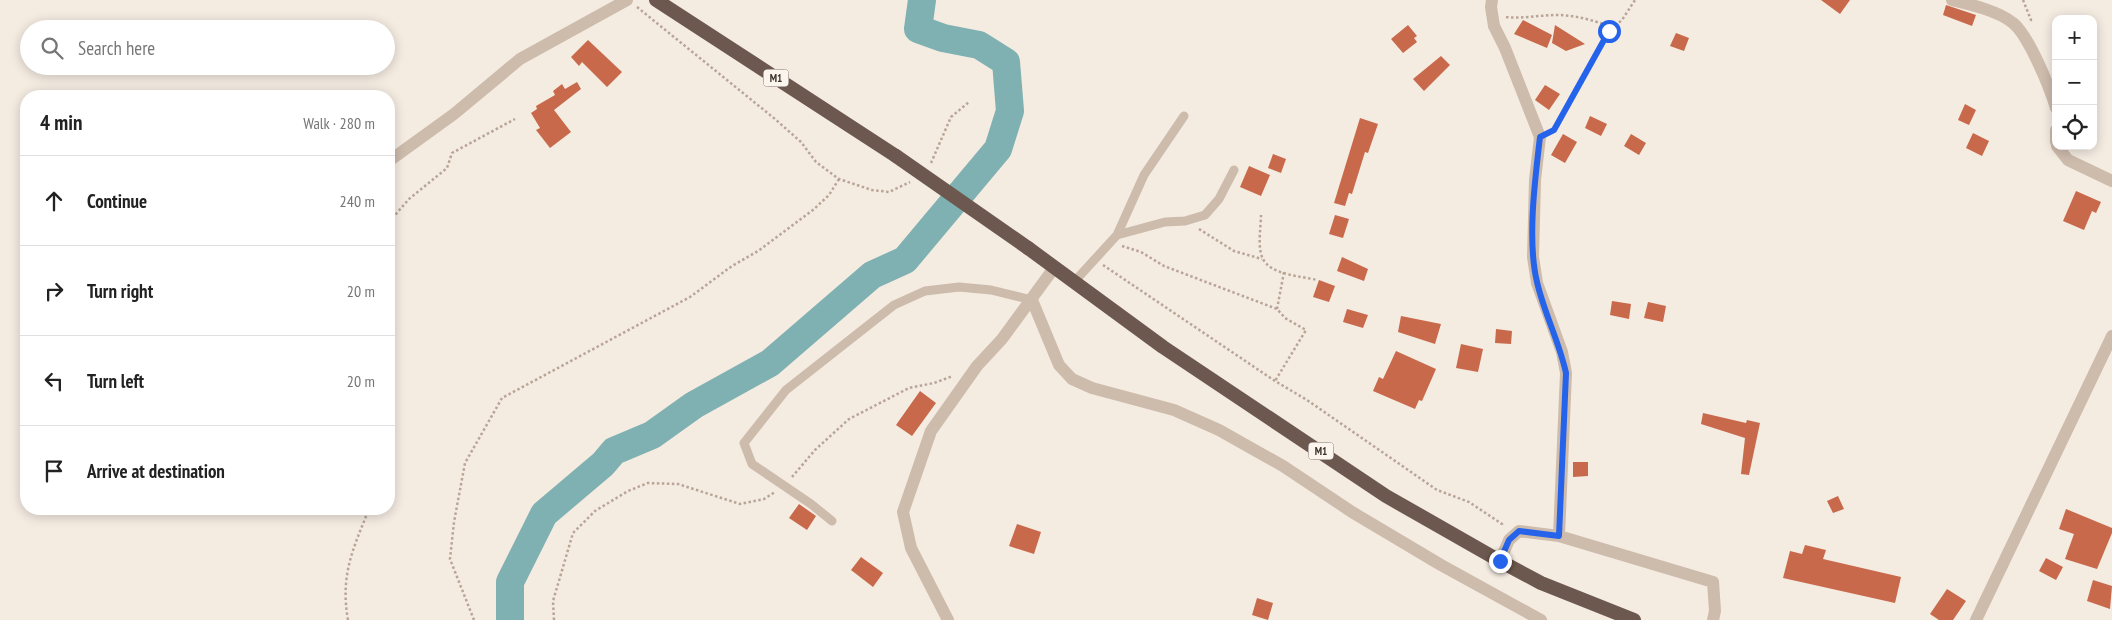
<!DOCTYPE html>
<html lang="en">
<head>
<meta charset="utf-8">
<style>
  :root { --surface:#fff; --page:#f2f2f2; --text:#222; --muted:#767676; --line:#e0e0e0 }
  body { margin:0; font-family:"PT Sans Narrow",sans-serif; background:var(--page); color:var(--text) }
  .controls { position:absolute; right:15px; top:15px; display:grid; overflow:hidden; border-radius:10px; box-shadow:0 2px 12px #0003 }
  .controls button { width:45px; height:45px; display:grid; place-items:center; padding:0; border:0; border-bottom:1px solid var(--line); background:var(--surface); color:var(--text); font:25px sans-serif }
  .stop { position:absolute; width:15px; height:15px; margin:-11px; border:4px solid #2563eb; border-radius:50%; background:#fff }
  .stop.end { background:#2563eb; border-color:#fff; box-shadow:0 1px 5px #0008 }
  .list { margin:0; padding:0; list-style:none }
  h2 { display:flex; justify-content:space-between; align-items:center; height:65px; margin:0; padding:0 20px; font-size:21px }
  h2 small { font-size:16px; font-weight:400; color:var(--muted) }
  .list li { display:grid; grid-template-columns:32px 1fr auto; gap:15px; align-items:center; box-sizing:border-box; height:90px; padding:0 20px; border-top:1px solid var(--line) }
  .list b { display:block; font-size:19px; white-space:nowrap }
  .list em { font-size:16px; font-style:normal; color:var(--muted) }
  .icon { flex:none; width:28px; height:28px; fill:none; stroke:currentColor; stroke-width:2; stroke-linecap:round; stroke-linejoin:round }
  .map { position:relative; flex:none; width:2112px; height:620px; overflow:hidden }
  .search { position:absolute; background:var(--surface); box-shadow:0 2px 12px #0003; left:20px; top:20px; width:375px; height:55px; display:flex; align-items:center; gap:12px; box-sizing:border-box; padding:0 18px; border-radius:28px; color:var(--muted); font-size:19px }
  .panel { position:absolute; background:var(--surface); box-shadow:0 2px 12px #0003; left:20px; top:90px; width:375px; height:425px; border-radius:20px }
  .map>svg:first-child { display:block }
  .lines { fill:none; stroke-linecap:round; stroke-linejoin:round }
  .river { stroke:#7fb0b2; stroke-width:28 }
  .building { fill:#c8694b }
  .path { stroke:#b9a596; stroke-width:2.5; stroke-dasharray:2.5 2.5; stroke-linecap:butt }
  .service { stroke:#cdbbac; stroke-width:9 }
  .minor { stroke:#cdbbac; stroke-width:12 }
  .trunk { stroke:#6c584f; stroke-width:14 }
  .trunk-bridge { stroke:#6c584f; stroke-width:14 }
  .route { stroke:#2563eb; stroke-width:6 }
  .labels { text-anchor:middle; stroke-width:4.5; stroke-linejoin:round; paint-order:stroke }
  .shield { fill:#fbf5ee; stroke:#756b66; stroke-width:1 }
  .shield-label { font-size:11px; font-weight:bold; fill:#3b302b }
</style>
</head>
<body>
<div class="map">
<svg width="2112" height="620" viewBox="0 0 2112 620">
  <rect width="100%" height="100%" fill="#f4ebe1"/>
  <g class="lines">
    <path class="river" d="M510 620V582L544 514 603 464 614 451 652 435 694 405 770 363 872 275 905 260 998 149 1010 111 1006 62 979 45 943 38 918 29 922 0"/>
  </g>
  <path class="building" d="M1821 0H1850L1840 14Z
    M1946 5 1976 15 1972 26 1943 15Z
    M1523 20 1552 35 1547 48 1514 34Z
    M1408 25 1417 36 1414 38 1417 42 1403 53 1391 39Z
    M1555 25 1585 44 1566 51 1552 43Z
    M1676 33 1689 38 1684 51 1670 46Z
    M588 40 622 72 607 87 582 62 579 66 571 57Z
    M1441 56 1450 65 1424 91 1413 79Z
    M577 82 581 89 554 110 571 132 550 148 536 130 540 128 531 113 537 109 536 106 555 95 553 91 562 84 565 89Z
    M1545 85 1560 94 1549 110 1535 100Z
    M1965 104 1976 110 1969 125 1958 120Z
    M1590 116 1607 124 1601 136 1585 128Z
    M1360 118 1378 124 1368 153 1365 152 1352 194 1349 193 1345 206 1334 203Z
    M1973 133 1989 141 1982 156 1966 148Z
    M1563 134 1577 142 1565 163 1551 155Z
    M1631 134 1646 143 1639 155 1624 146Z
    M1273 154 1286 159 1281 173 1268 168Z
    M1249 166 1270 175 1261 196 1240 187Z
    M2076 191 2101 202 2096 213 2092 211 2084 230 2063 221Z
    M1335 215 1349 219 1343 238 1329 234Z
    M1342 257 1368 269 1364 281 1337 271Z
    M1319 280 1335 286 1329 302 1313 297Z
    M1612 301 1631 304 1629 319 1610 315Z
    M1648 302 1666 306 1663 322 1644 318Z
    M1347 309 1368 315 1363 328 1343 322Z
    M1401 316 1441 324 1435 344 1398 332Z
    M1496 329 1512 331 1511 344 1495 343Z
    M1461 344 1483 349 1478 372 1456 368Z
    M1396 351 1436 369 1422 401 1419 400 1415 409 1373 391 1379 377 1383 379Z
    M920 391 936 403 912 436 896 425Z
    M1703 413 1746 423 1747 420 1760 423 1749 475 1741 474 1745 438 1701 424Z
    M1573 462H1588V476L1573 477Z
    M1838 496 1844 509 1833 513 1827 501Z
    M799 504 816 516 807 530 789 518Z
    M2066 509 2112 528V533L2097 569 2065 559 2074 534 2059 529Z
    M1017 524 1041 532 1034 554 1009 546Z
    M1805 545 1826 550 1823 559 1901 577 1895 603 1783 578 1790 551 1802 554Z
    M861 557 883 573 873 587 851 570Z
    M2046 558 2063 567 2056 580 2039 571Z
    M2093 580 2112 586 2110 609 2087 601Z
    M1947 589 1966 601 1953 620H1939L1930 614Z
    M1257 598 1273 603 1268 620 1252 615Z"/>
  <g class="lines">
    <path class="path" d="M2023 0 2031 20 2030 22
      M637 7 775 119 801 142 816 162 839 179 872 190 889 192 910 182
      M1506 17C1523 19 1540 15 1557 15 1576 15 1595 21 1612 27
      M1551 132 1554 130 1609 31 1622 20 1635 0
      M931 163 951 117 969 102
      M1261 215C1261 227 1257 248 1263 259 1271 275 1301 276 1317 280
      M389 222 409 199 447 168 452 153 515 119
      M1199 229 1234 251 1262 259
      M1122 246 1141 252 1164 266 1277 309 1285 318 1306 330 1275 381
      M1103 265 1275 381 1307 400 1437 490 1469 502 1502 524 1503 527
      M1277 309 1284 272
      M792 477 815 450 849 419 909 388 934 383 953 376
      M348 620C340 575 353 549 369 509
      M474 620 450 559 454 522 465 463 502 398 690 297 732 266 758 251 813 210 829 195 839 179
      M554 620 553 601 573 533 595 511 628 491 648 483 678 484 740 504 764 499 775 492"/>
    <path class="service" d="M1117 235 1165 222 1185 221 1205 215 1219 199 1234 170
      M1074 282 1117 235 1144 175 1184 116
      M832 521 811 504 752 464 744 443 786 390 894 305 925 291 959 287 991 290 1032 300"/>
    <path class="minor" d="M1492 0 1491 7 1494 26 1505 48 1540 137 1535 180 1533 257 1537 283 1562 352 1566 373 1559 536
      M1952 0C1969 4 1999 11 2013 23 2029 36 2050 88 2056 108
      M2056 130V142
      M2057 146 2068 160 2112 181
      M389 161 454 114 520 59 627 0
      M1032 300 1059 365 1072 379 1092 388 1174 410 1219 430 1283 466 1352 512 1441 565 1541 620
      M1500 561 1509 540 1519 531 1559 536 1713 582 1715 611 1713 620
      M948 620 911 548 903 512 931 431 977 366 1002 339 1054 268
      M1976 620 2112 336"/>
    <path class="trunk" d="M656 0 896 156
      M1028 248 1163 347 1386 496 1500 561 1541 583 1634 620"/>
    <path class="trunk-bridge" d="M896 156 1028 248"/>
  </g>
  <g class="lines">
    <path class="route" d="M1500 561 1509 540 1519 531 1559 536 1566 373C1559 341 1544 313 1537 282 1527 241 1535 179 1540 137L1554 130 1609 31"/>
  </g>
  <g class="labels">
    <g class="shield">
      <rect x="763.5" y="69.5" width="25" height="17" rx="4"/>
      <rect x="1308.5" y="442.5" width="25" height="17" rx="4"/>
    </g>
    <g class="shield-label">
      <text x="776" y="82">M1</text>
      <text x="1321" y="455">M1</text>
    </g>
  </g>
</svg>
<div class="controls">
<button>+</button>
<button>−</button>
<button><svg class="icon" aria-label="locate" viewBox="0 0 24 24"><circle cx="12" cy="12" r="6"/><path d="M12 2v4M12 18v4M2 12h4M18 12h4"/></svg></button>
</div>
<div class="stop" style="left:1609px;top:31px"></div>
<div class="stop end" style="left:1500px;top:561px"></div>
<div class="search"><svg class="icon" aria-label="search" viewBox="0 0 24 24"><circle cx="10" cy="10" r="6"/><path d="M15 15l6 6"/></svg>Search here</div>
<section class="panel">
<h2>4 min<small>Walk · 280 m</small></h2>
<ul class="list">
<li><svg class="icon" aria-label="ahead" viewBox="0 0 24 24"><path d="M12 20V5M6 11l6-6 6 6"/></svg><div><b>Continue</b></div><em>240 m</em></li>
<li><svg class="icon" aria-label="right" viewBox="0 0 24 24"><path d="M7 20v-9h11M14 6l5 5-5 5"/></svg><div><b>Turn right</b></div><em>20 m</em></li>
<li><svg class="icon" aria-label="left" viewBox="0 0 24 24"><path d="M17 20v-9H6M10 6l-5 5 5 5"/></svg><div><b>Turn left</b></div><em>20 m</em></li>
<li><svg class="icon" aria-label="arrive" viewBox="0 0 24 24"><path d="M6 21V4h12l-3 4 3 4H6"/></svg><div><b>Arrive at destination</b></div></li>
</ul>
</section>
</div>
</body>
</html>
